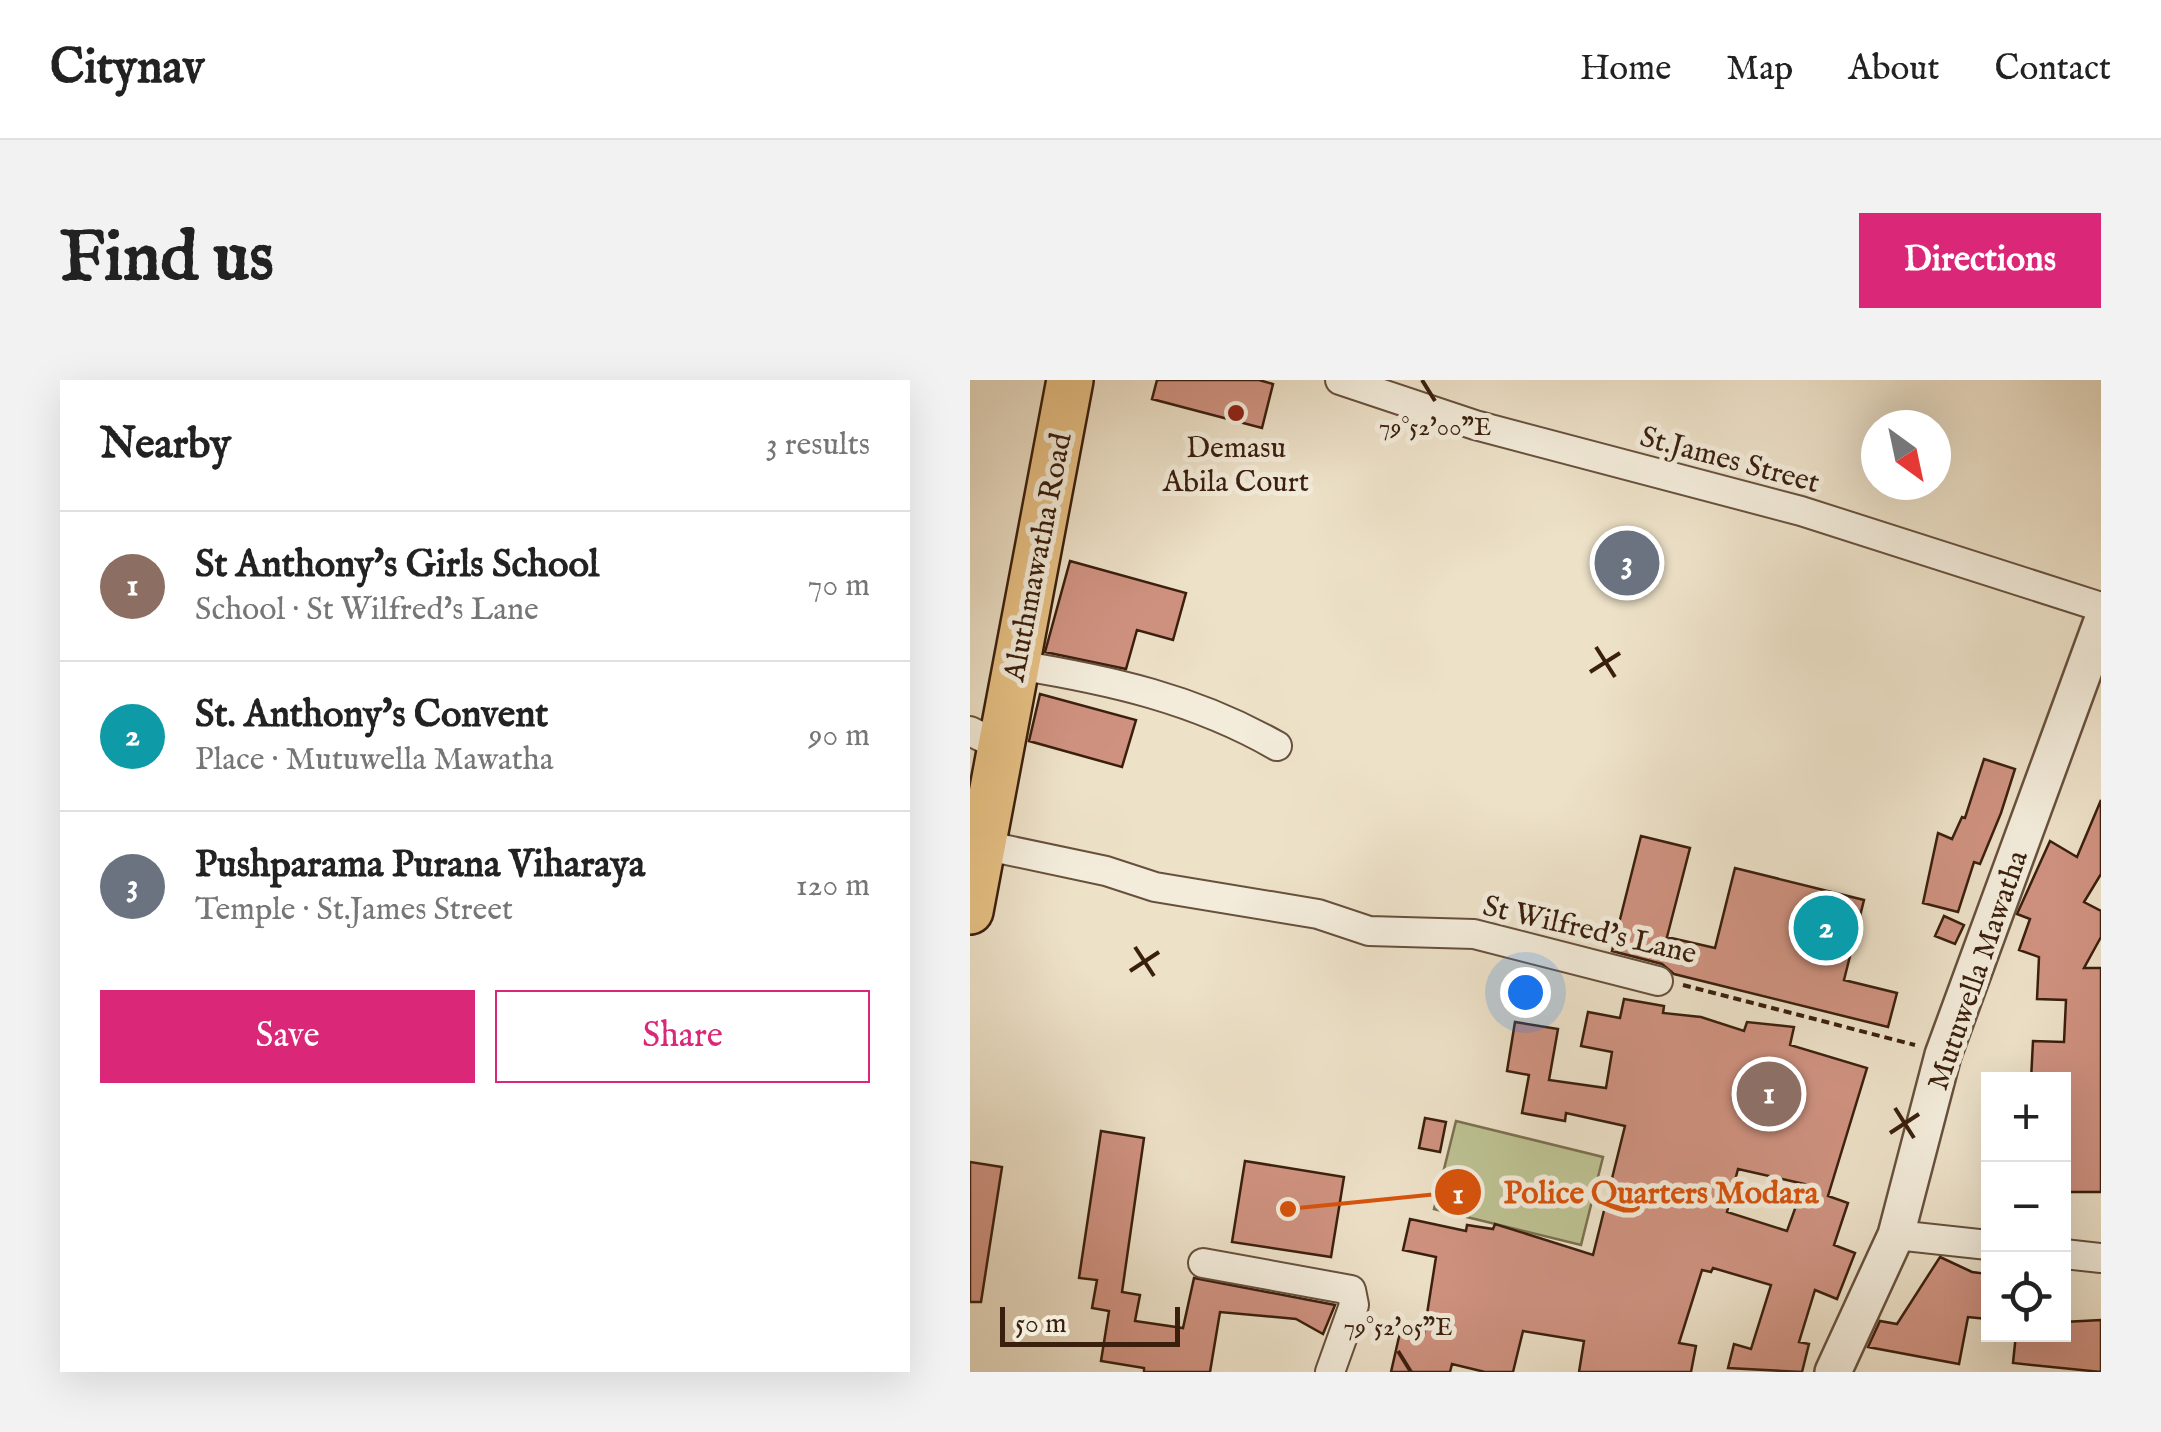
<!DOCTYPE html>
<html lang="en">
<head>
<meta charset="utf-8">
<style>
  :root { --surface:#fff; --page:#f2f2f2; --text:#222; --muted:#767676; --line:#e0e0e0; --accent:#db2777 }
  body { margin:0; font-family:"IM FELL English",serif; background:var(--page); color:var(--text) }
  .controls { position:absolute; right:30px; bottom:30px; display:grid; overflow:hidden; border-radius:0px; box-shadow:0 10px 40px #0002 }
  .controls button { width:90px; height:90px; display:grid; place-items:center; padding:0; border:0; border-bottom:2px solid var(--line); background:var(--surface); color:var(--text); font:50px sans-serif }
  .compass { position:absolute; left:891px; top:30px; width:90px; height:90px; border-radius:50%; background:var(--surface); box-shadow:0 10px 40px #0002; rotate:147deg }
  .scale { position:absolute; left:30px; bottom:25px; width:180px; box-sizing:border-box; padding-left:10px; border:5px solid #3a1f0d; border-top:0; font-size:28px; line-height:35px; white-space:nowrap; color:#3a1f0d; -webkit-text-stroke:8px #f3ecdb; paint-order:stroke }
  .you { position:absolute; left:555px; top:612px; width:35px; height:35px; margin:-25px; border:8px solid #fff; border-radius:50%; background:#1a73e8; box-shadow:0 0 0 15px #1a73e833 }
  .badge { display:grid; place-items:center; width:65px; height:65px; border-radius:50%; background:var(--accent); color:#fff; font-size:32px; font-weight:700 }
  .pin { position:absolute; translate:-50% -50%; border:5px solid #fff; box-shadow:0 2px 10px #0006 }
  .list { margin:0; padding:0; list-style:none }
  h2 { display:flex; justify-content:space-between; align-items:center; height:130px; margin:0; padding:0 40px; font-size:42px }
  h2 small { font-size:32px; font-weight:400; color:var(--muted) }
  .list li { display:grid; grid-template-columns:65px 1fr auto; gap:30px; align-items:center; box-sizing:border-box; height:150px; padding:0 40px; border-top:2px solid var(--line) }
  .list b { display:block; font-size:38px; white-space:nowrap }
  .list p { margin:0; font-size:32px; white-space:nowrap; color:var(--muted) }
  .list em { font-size:32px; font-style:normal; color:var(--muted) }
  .actions { display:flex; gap:20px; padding:30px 40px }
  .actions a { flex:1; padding:22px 0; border:2px solid var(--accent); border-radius:0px; text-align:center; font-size:35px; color:var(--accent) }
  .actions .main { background:var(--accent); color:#fff }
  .icon { flex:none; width:55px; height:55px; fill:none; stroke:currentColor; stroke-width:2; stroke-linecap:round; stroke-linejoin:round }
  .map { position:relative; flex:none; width:1131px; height:992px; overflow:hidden; border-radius:0px }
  header { display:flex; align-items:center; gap:60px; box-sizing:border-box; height:140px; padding:0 50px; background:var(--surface); border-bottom:2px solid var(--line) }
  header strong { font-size:48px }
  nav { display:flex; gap:55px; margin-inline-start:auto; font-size:35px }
  .intro { display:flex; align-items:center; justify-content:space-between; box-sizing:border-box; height:240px; padding:0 60px }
  h1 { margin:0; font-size:70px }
  .button { padding:25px 45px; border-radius:0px; background:var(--accent); color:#fff; font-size:35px; font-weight:700 }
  main { display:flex; gap:60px; padding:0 60px }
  aside { flex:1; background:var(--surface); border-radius:0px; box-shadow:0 10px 40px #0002 }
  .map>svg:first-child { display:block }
  .green { fill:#bdc293; stroke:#7c7050; stroke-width:2.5 }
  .building { fill:#cf9280; stroke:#3a1f0d; stroke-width:2.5; fill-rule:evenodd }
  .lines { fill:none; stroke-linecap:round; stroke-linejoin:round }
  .minor-casing { stroke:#67503c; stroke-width:32 }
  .tertiary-casing { stroke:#67503c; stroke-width:40 }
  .primary-casing { stroke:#3a1f0d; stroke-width:50 }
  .path { stroke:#3a1f0d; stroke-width:4; stroke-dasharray:8 5; stroke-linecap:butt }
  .minor { stroke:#f3ecdb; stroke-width:28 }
  .tertiary { stroke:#f3ecdb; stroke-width:35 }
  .primary { stroke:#e6c084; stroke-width:45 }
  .ticks { fill:none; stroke:#3a1f0d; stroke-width:4 }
  .poi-dot { fill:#8f2418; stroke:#f3ecdb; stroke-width:4 }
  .labels { text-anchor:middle; stroke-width:10; stroke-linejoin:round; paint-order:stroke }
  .poi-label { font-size:30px; fill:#3a1f0d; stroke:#f3ecdb }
  .street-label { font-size:30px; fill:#3a1f0d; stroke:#f3ecdb }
  .ticks-label { font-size:25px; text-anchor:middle; fill:#3a1f0d; stroke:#f3ecdb; stroke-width:10; stroke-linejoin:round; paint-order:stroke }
  .leader { fill:none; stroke:#d7530c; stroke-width:4 }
  .callout-dot { fill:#d7530c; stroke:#f3ecdb; stroke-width:4 }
  .mark-label { font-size:30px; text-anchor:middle; font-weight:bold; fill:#fff }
  .callout-label { font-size:32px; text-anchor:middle; font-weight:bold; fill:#d7530c; stroke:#f3ecdb; stroke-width:10; stroke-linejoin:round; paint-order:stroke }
</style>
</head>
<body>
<header>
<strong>Citynav</strong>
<nav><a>Home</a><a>Map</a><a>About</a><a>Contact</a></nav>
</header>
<div class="intro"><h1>Find us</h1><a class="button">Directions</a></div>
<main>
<aside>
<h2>Nearby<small>3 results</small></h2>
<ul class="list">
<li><span class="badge" style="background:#8d6e63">1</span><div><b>St Anthony's Girls School</b><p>School · St Wilfred's Lane</p></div><em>70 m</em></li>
<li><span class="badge" style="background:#0f9aa8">2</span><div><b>St. Anthony's Convent</b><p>Place · Mutuwella Mawatha</p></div><em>90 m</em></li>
<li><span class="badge" style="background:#6b7280">3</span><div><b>Pushparama Purana Viharaya</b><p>Temple · St.James Street</p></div><em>120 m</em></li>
</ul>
<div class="actions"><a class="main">Save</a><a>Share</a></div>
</aside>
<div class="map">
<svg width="1131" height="992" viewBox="0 0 1131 992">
  <rect width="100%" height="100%" fill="#ede1c8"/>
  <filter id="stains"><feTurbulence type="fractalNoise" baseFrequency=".002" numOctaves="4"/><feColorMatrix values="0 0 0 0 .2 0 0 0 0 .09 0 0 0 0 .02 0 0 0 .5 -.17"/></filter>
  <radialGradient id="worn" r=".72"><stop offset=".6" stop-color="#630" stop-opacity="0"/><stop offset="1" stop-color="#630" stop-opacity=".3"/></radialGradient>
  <path class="green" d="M486 741 633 777 611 865 464 829Z"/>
  <path class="building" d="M187 0H289L303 4 292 48 182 19Z
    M100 181 216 213 203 260 167 250 156 289 75 272Z
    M70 314 166 340 152 387 59 361Z
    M1014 379 1045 389 1031 433 1010 484 1004 482 988 532 953 523 968 453 982 459 992 437 995 438Z
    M1131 420V494L1114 522 1131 531V557L1114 588H1131V812H1094V700H1061L1063 661 1094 662 1096 620 1067 619 1069 577 1049 570 1060 539 1047 534 1080 461 1107 477Z
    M671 456 720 468 697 557 745 568 765 488 894 520 874 600 927 613 918 647 704 594 692 584 642 571Z
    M974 536 994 545 985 564 965 556Z
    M654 619 694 626 693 633 731 637 774 651 777 642 824 647 820 665 897 688 858 816 878 823 864 865 885 873 867 919 845 910 829 962 839 964 832 992 758 988 764 964 781 969 801 905 743 888 741 892 732 890 709 963 726 966 721 992H609L614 961 553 951 543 992H515L482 984 480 992H421L431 948 454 953 466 877 433 870 440 839 496 851 497 845 523 849 525 844 623 875 655 746 596 733 595 741 552 733 559 695 537 691 545 642 588 649 579 700 636 708 642 672 611 666 618 632 650 638ZM768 789 834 804 817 851 757 832Z
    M455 738 476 742 470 772 449 768Z
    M131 751 174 758 152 912 170 915 165 941 213 948 224 898 365 925 353 954 326 939 250 932 240 992H174V988L131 981 139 931 122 928 127 900 109 898Z
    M275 781 374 797 361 877 262 862Z
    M0 782 32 787 11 922H0Z
    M970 877 1002 892 1018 894V939L998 937 989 984 898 967 910 941 927 944Z
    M1131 940V992L1043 983 1046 954 1095 958 1094 942Z"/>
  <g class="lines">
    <g class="minor-casing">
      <path id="minor" d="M370 0 505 45 831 131 1131 227
        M47 285C140 300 225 319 307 366
        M0 351 32 367
        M13 465 136 491 185 507 348 534 399 551 504 554 688 601
        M926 855 1018 865
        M1094 874 1131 878
        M233 883 381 910 384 925 360 992"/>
    </g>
    <g class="tertiary-casing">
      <path id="tertiary" d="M863 992 926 855 973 675 1131 244"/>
    </g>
    <g class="primary-casing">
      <path id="primary" d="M0 531 100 0"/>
    </g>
    <path class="path" d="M713 605 945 665"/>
    <use href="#minor" class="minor"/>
    <use href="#tertiary" class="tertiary"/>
    <use href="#primary" class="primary"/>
  </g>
  <path class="ticks" d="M452 0 465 21M626 267 645 297M620 292 650 273M165 567 184 596M160 591 189 572M925 728 944 758M920 753 949 734M428 971 441 992"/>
  <circle class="poi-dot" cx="266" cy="33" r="10"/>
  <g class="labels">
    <g class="poi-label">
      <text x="266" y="77">Demasu<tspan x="266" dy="34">Abila Court</tspan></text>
    </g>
    <g class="street-label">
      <text transform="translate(760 79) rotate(15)" y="10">St.James Street</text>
      <text transform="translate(67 177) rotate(-79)" y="10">Aluthmawatha Road</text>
      <text transform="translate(620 549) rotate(13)" y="10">St Wilfred's Lane</text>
      <text transform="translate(1007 590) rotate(-71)" y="10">Mutuwella Mawatha</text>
    </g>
  </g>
  <g class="ticks-label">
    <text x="465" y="55">79°52'00"E</text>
    <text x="428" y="955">79°52'05"E</text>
  </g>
  <path class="leader" d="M318 829L488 812"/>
  <g class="callout-dot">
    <circle cx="318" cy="829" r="10"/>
    <circle cx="488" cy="812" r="25"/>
  </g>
  <g class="mark-label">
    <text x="488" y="823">1</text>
  </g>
  <g class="callout-label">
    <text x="691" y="823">Police Quarters Modara</text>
  </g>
  <rect width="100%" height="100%" filter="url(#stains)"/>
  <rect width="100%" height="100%" fill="url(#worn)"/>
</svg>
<div class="controls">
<button>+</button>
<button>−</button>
<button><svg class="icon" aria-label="locate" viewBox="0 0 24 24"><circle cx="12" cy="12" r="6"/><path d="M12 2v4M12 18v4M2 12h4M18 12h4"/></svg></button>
</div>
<svg class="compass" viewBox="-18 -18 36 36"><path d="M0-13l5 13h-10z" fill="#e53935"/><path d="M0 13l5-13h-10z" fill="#767676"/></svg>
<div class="scale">50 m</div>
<div class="you"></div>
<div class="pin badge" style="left:799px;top:714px;background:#8d6e63">1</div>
<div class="pin badge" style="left:856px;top:548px;background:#0f9aa8">2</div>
<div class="pin badge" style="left:657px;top:183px;background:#6b7280">3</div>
</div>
</main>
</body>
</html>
